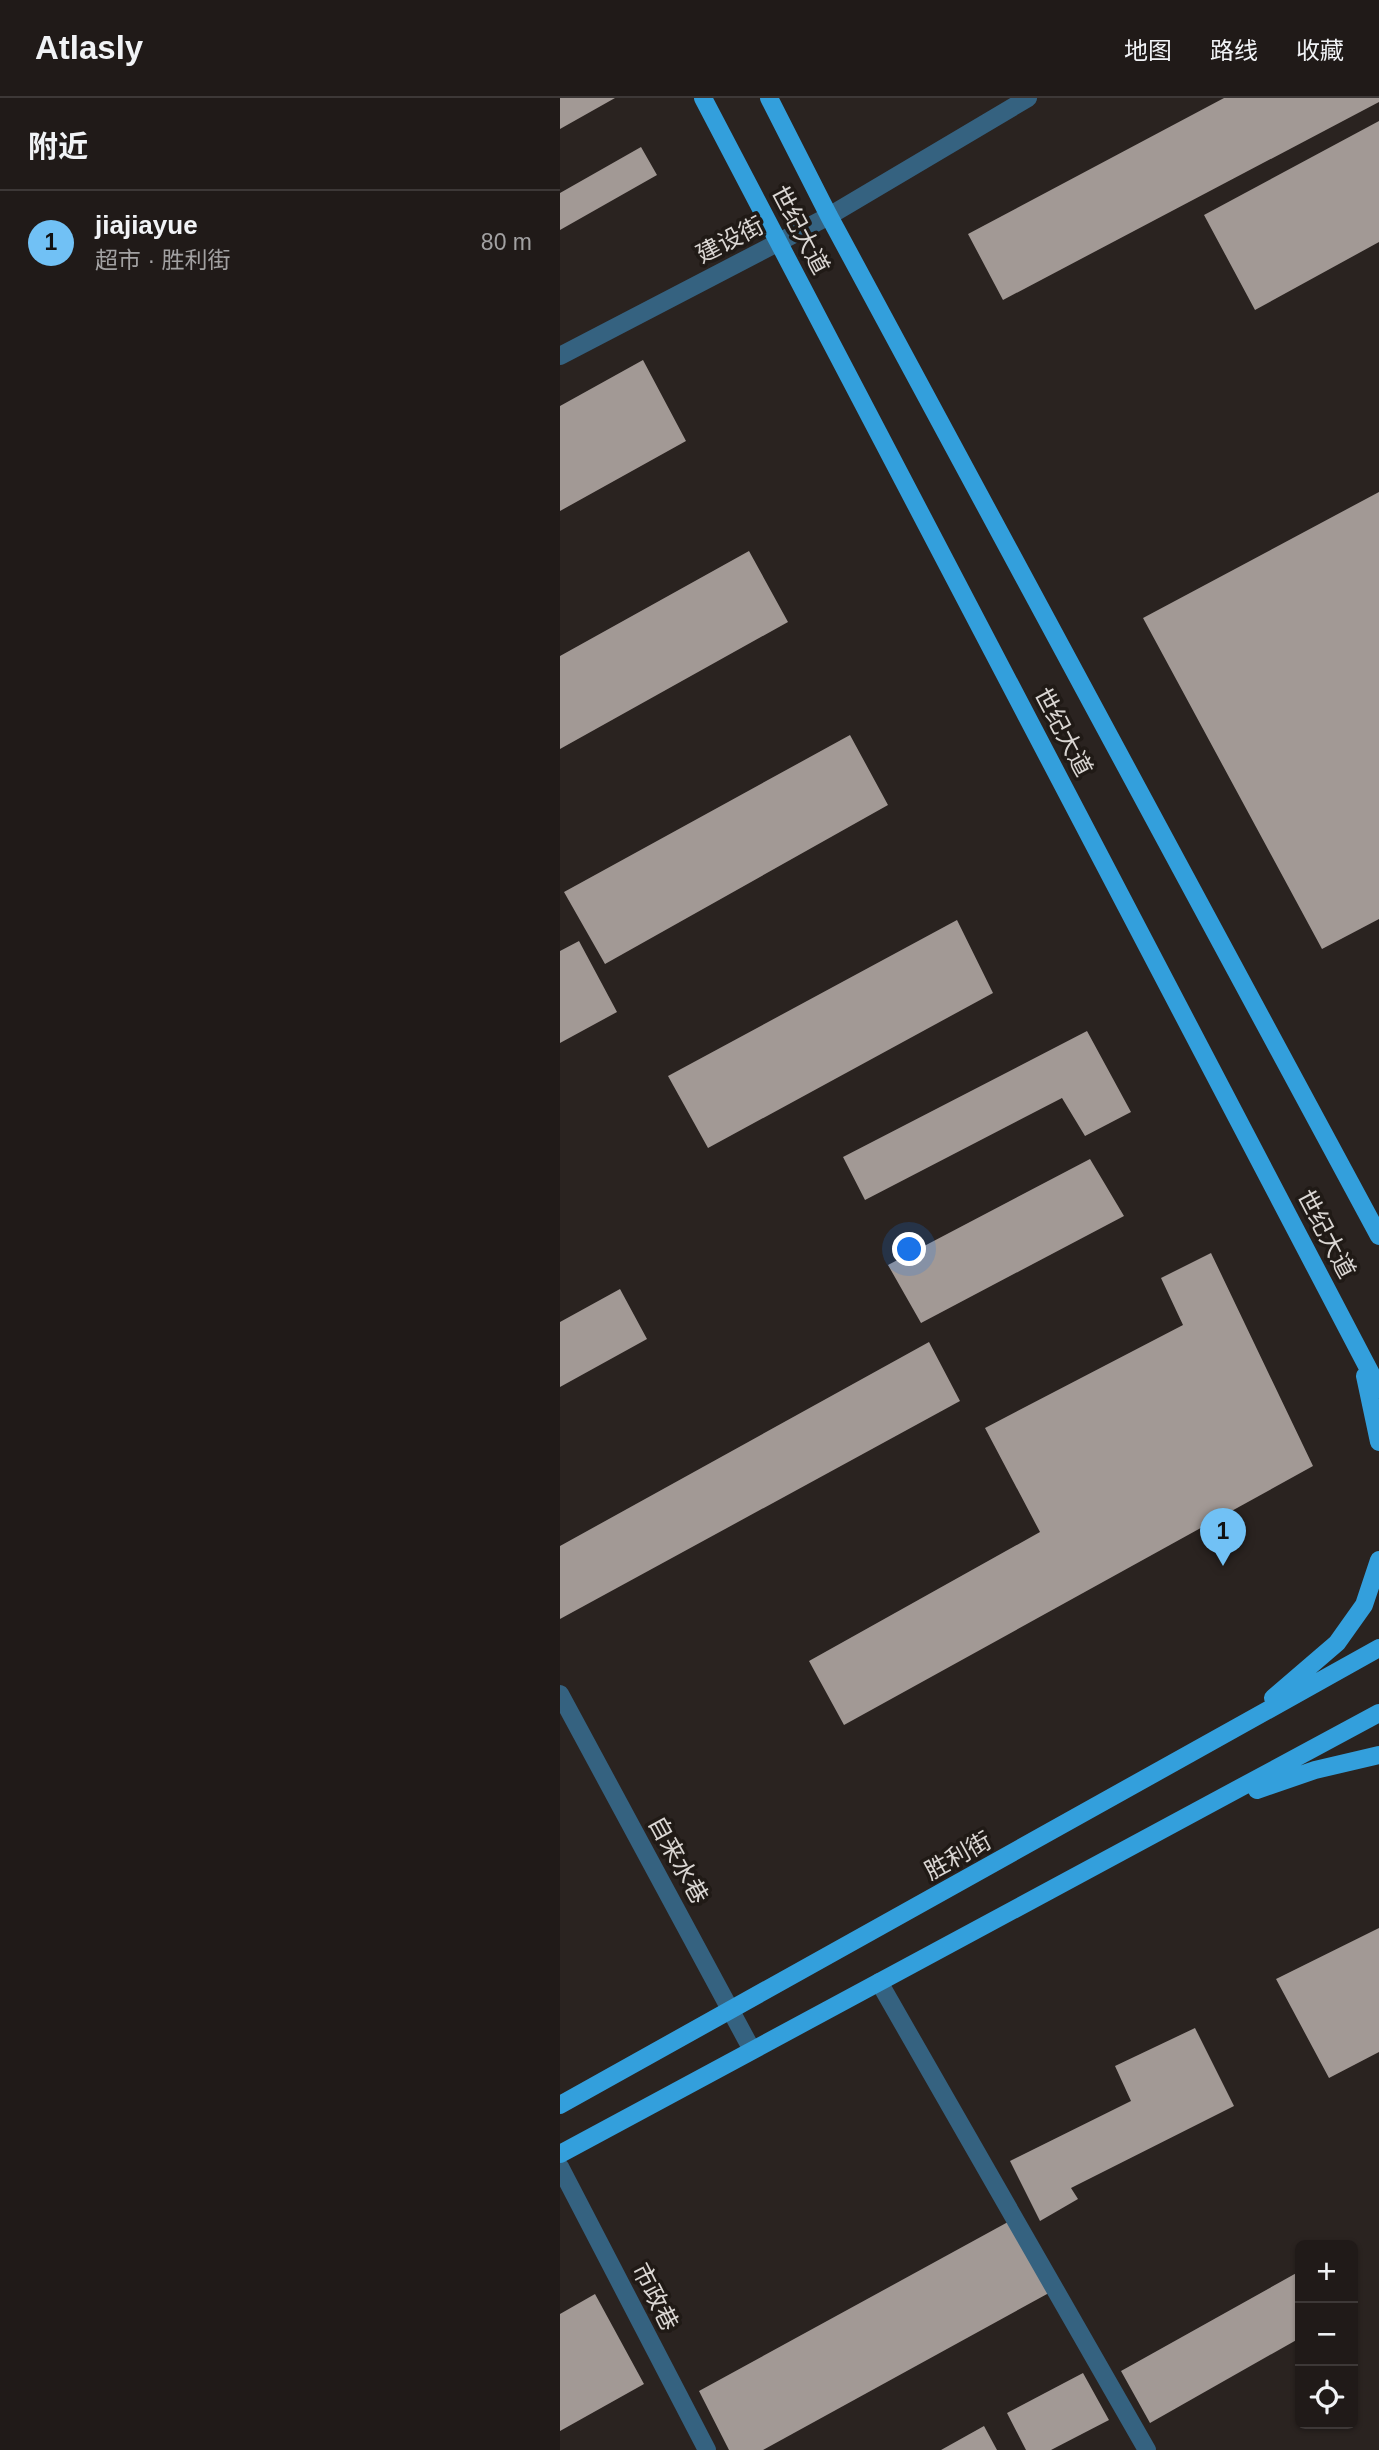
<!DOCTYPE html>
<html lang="zh">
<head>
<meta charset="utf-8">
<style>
  :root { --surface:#201a18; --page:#2d2725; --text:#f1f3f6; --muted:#a2a1a2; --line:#3d3837; --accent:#71c1f5 }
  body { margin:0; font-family:Arial,"Noto Sans SC",sans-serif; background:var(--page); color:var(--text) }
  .controls { position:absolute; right:21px; bottom:21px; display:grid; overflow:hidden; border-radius:10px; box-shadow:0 2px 5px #0004 }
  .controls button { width:63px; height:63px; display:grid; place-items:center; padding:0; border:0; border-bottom:2px solid var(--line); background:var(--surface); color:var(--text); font:35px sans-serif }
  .you { position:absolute; left:350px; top:1152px; width:24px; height:24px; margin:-18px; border:5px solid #fff; border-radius:50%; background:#1a73e8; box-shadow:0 0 0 10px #1a73e833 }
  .badge { display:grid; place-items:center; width:46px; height:46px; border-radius:50%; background:var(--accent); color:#111; font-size:23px; font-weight:700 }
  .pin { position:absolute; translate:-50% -58px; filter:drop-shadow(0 2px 4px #0008) }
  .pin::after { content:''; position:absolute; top:37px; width:24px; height:21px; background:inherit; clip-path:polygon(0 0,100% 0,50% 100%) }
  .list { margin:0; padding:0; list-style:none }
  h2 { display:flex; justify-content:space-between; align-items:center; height:91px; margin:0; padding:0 28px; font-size:30px }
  h2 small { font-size:23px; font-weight:400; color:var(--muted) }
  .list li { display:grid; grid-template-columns:46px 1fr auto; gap:21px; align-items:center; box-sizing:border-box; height:105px; padding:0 28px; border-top:2px solid var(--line) }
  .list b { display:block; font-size:26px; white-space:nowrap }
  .list p { margin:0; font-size:23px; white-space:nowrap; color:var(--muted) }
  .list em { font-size:23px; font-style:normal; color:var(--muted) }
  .icon { flex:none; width:38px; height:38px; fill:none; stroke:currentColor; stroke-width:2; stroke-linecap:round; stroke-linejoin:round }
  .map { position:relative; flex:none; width:819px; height:2352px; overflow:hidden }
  header { display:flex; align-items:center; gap:42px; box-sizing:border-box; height:98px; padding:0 35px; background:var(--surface); border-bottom:2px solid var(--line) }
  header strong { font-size:33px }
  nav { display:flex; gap:38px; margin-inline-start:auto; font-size:24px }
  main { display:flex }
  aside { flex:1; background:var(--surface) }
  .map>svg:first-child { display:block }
  .building { fill:#a29995 }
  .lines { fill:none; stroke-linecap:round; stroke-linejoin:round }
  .minor { stroke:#356280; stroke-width:18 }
  .tertiary { stroke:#356280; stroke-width:18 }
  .primary { stroke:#339fdc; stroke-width:18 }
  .labels { text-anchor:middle; stroke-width:7; stroke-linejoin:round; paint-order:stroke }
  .street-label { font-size:24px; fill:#dad6d3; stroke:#201a16 }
</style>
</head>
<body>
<header>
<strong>Atlasly</strong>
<nav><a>地图</a><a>路线</a><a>收藏</a></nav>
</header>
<main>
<aside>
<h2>附近<small></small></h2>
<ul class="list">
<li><span class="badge">1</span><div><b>jiajiayue</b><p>超市 · 胜利街</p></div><em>80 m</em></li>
</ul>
</aside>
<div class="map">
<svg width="819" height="2352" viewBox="0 0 819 2352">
  <rect width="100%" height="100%" fill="#2a2320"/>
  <path class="building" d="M0 0H55L0 31Z
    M664 0H819V4L443 202 408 136Z
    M819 23V144L695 212 644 117Z
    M81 49 97 77 0 132V95Z
    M83 262 126 343 0 413V308Z
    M819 394V821L762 851 583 520Z
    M189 453 228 524 0 651V558Z
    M290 637 328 707 45 866 4 794Z
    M397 822 433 895 148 1050 108 978Z
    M19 843 57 914 0 945V853Z
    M527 933 571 1014 525 1038 502 1000 305 1102 283 1059Z
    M530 1061 564 1118 361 1225 328 1167Z
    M651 1155 753 1368 284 1627 249 1563 480 1434 425 1330 623 1227 601 1180Z
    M60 1191 87 1241 0 1289V1224Z
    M369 1244 400 1303 0 1521V1448Z
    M819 1830V1954L769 1980 716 1881Z
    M635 1930 674 2008 511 2090 518 2101 480 2123 450 2063 571 2003 555 1968Z
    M459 2118 498 2190 203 2352H169L139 2293Z
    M740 2173V2240L590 2325 561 2273Z
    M35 2196 84 2286 0 2333V2216Z
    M523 2275 549 2322 491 2352H466L447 2315Z
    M424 2328 437 2352H381Z"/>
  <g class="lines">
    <path class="minor" d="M0 1596 192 1952
      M319 1884 587 2352
      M0 2069 147 2352"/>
    <path class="tertiary" d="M0 258 269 118 468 0"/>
    <path class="primary" d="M143 0 819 1291
      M209 0 269 118 819 1138
      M805 1278 819 1344
      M713 1600 777 1545 804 1507 819 1462
      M697 1692 755 1672 819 1657
      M0 2007 819 1550
      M0 2056 819 1615"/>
  </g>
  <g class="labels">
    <g class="street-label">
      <text transform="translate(240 132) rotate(62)" y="8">世纪大道</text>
      <text transform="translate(170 142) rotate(-27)" y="8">建设街</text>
      <text transform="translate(503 634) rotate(62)" y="8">世纪大道</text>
      <text transform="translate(766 1136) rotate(62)" y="8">世纪大道</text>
      <text transform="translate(398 1758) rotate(-29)" y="8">胜利街</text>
      <text transform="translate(118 1762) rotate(61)" y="8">自来水巷</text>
      <text transform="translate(95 2199) rotate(63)" y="8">市政巷</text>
    </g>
  </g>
</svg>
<div class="controls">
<button>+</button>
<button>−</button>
<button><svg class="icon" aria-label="locate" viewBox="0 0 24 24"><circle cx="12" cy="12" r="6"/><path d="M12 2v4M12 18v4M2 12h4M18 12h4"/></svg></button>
</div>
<div class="you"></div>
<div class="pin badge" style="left:663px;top:1468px">1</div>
</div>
</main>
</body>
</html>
